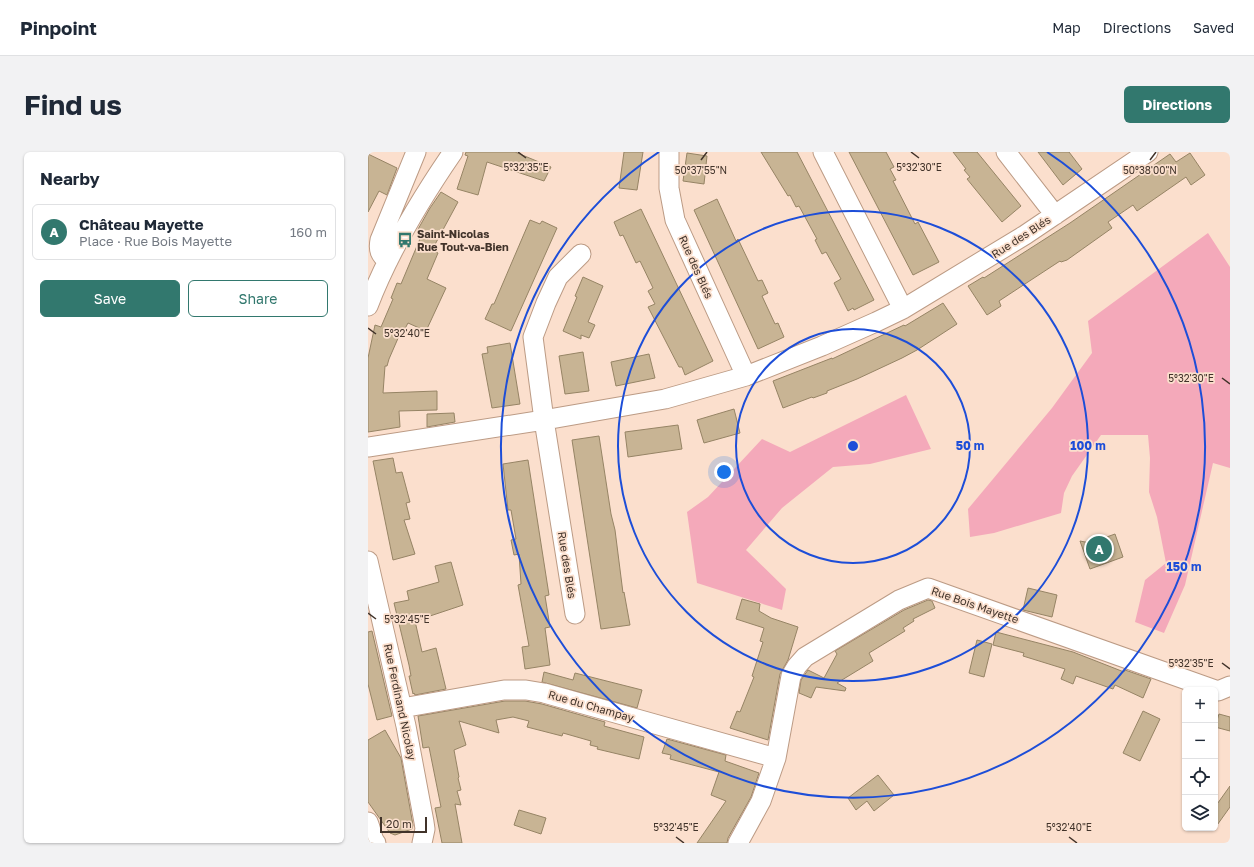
<!DOCTYPE html>
<html lang="en">
<head>
<meta charset="utf-8">
<style>
  :root { --surface:#fff; --page:#f2f2f3; --text:#1f2937; --muted:#747a83; --line:#e0e1e3; --accent:#32786e }
  body { margin:0; font-family:"Golos Text",sans-serif; background:var(--page); color:var(--text) }
  .controls { position:absolute; right:12px; bottom:12px; display:grid; overflow:hidden; border-radius:6px; box-shadow:0 1px 3px #0004 }
  .controls button { width:36px; height:36px; display:grid; place-items:center; padding:0; border:0; border-bottom:1px solid var(--line); background:var(--surface); color:var(--text); font:20px sans-serif }
  .scale { position:absolute; left:12px; bottom:10px; width:47px; box-sizing:border-box; padding-left:4px; border:2px solid #41332a; border-top:0; font-size:11px; line-height:14px; white-space:nowrap; color:#41332a; -webkit-text-stroke:3px #fbdfcd; paint-order:stroke }
  .you { position:absolute; left:356px; top:320px; width:14px; height:14px; margin:-10px; border:3px solid #fff; border-radius:50%; background:#1a73e8; box-shadow:0 0 0 6px #1a73e833 }
  .badge { display:grid; place-items:center; width:26px; height:26px; border-radius:50%; background:var(--accent); color:#fff; font-size:13px; font-weight:700 }
  .pin { position:absolute; translate:-50% -50%; border:2px solid #fff; box-shadow:0 1px 4px #0006 }
  .list { margin:0; padding:0; list-style:none }
  h2 { display:flex; justify-content:space-between; align-items:center; height:52px; margin:0; padding:0 16px; font-size:17px }
  h2 small { font-size:13px; font-weight:400; color:var(--muted) }
  .list li { display:grid; grid-template-columns:26px 1fr auto; gap:12px; align-items:center; box-sizing:border-box; height:56px; margin:0 8px 8px; padding:0 8px; border:1px solid var(--line); border-radius:6px }
  .list b { display:block; font-size:15px; white-space:nowrap }
  .list p { margin:0; font-size:13px; white-space:nowrap; color:var(--muted) }
  .list em { font-size:13px; font-style:normal; color:var(--muted) }
  .actions { display:flex; gap:8px; padding:12px 16px }
  .actions a { flex:1; padding:9px 0; border:1px solid var(--accent); border-radius:6px; text-align:center; font-size:14px; color:var(--accent) }
  .actions .main { background:var(--accent); color:#fff }
  .icon { flex:none; width:22px; height:22px; fill:none; stroke:currentColor; stroke-width:2; stroke-linecap:round; stroke-linejoin:round }
  .map { position:relative; flex:none; width:862px; height:691px; overflow:hidden; border-radius:6px }
  header { display:flex; align-items:center; gap:24px; box-sizing:border-box; height:56px; padding:0 20px; background:var(--surface); border-bottom:1px solid var(--line) }
  header strong { font-size:19px }
  nav { display:flex; gap:22px; margin-inline-start:auto; font-size:14px }
  .intro { display:flex; align-items:center; justify-content:space-between; box-sizing:border-box; height:96px; padding:0 24px }
  h1 { margin:0; font-size:28px }
  .button { padding:10px 18px; border-radius:6px; background:var(--accent); color:#fff; font-size:14px; font-weight:700 }
  main { display:flex; gap:24px; padding:0 24px }
  aside { flex:1; background:var(--surface); border-radius:6px; box-shadow:0 1px 3px #0004 }
  .map>svg:first-child { display:block }
  .green { fill:#f4a9ba }
  .building { fill:#c8b494; stroke:#968465 }
  .lines { fill:none; stroke-linecap:round; stroke-linejoin:round }
  .minor-casing { stroke:#bc9b85; stroke-width:21 }
  .minor { stroke:#fff; stroke-width:19 }
  .ticks { fill:none; stroke:#41332a; stroke-width:1.5 }
  .ring { fill:none; stroke:#1d4ed8; stroke-width:2 }
  .labels { text-anchor:middle; stroke-width:3.5; stroke-linejoin:round; paint-order:stroke }
  .poi-label { font-size:11px; font-weight:bold; fill:#41332a; stroke:#fbdfcd; text-anchor:start }
  .street-label { font-size:11px; fill:#41332a; stroke:#fbdfcd }
  .ticks-label { font-size:10px; text-anchor:middle; fill:#41332a; stroke:#fbdfcd; stroke-width:3.5; stroke-linejoin:round; paint-order:stroke }
  .centre { fill:#1d4ed8; stroke:#fbdfcd; stroke-width:2 }
  .ring-label { font-size:12px; text-anchor:middle; font-weight:bold; fill:#1d4ed8; stroke:#fbdfcd; stroke-width:3.5; stroke-linejoin:round; paint-order:stroke }
</style>
</head>
<body>
<header>
<strong>Pinpoint</strong>
<nav><a>Map</a><a>Directions</a><a>Saved</a></nav>
</header>
<div class="intro"><h1>Find us</h1><a class="button">Directions</a></div>
<main>
<aside>
<h2>Nearby<small></small></h2>
<ul class="list">
<li><span class="badge">A</span><div><b>Château Mayette</b><p>Place · Rue Bois Mayette</p></div><em>160 m</em></li>
</ul>
<div class="actions"><a class="main">Save</a><a>Share</a></div>
</aside>
<div class="map">
<svg width="862" height="691" viewBox="0 0 862 691">
  <rect width="100%" height="100%" fill="#fbdfcd"/>
  <path class="green" d="M840 81 862 115V316L845 311 817 433 796 481 767 470 777 428 798 411 789 365 781 340 782 306 780 283H733L704 324 696 341 693 361 626 381 602 385 600 357 684 256 724 201 720 169Z
    M538 243 563 297 502 312 465 315 414 356 378 398 418 437 414 458 329 431 319 360 340 345 394 287 422 300Z"/>
  <path class="building" d="M98 0H147L183 15 176 29 119 10 110 43 89 37 100 4 97 3Z
    M256 0H275L269 38 251 36Z
    M393 0H429L506 148 486 158 485 156 480 159 466 131 473 127 458 100 454 102 447 88 449 87 431 54 428 55 422 43 420 44Z
    M481 0H518L526 15 522 17 528 28 525 29 547 72 550 70 571 110 545 123Z
    M585 0H609L653 54 634 70 599 27 602 25 596 18 598 17Z
    M670 0H701L714 17 695 33Z
    M319 1 339 4 336 32 315 29Z
    M822 1 837 23 823 33 818 25 769 59 765 53 740 70 744 76 699 108 693 110 692 109 631 149 633 154 619 163 600 134 615 125 616 126 702 71 802 2 808 10Z
    M0 2 29 16 19 43 11 39 0 60Z
    M73 40 90 50 64 98 70 101 59 127 78 136 58 179 40 171 33 184H31L21 207 19 214H17L15 241 69 239V258L31 259 32 275 0 280V206L7 173 13 175 25 147 23 146 29 131 33 132 54 82 49 79 62 56Z
    M349 47 368 89 370 87 390 129 394 128 400 141 394 144 407 172 410 171 416 185 390 197 326 58Z
    M273 57 345 209 317 223 314 215H311L280 155 287 152 280 139 285 136 272 109 268 111 255 83 252 84 246 70Z
    M162 68 172 72 174 69 189 76 143 179 117 167 124 152H126Z
    M215 125 235 134 220 170 227 173 221 186 213 183V187L195 179 209 145 207 144Z
    M575 151 589 172 549 198 534 206 489 227 459 239V241L445 246 444 245 415 256 405 229 464 206V207L536 173 537 174Z
    M142 191 152 252 124 256 114 202 120 201 119 195Z
    M215 200 221 239 197 242 191 204Z
    M281 202 287 226 248 234 243 210Z
    M366 257 372 281 336 291 329 268Z
    M86 261 87 270 59 275V262Z
    M310 273 314 297 260 305 257 280Z
    M231 284 243 362 247 378 255 441 256 440 262 473 233 477 204 288Z
    M25 306 28 321 34 320 42 350 38 351 42 367 36 368 47 402 25 408 5 309Z
    M160 308 181 443 177 444 182 475 177 476 182 513 157 517 154 495 161 494 150 433 153 432 151 402 146 403 143 388 148 387 143 358H140L135 312Z
    M747 382 755 405 722 417 712 389 722 391Z
    M83 410 95 453 47 469 54 500 68 496 78 537 47 543 46 541 45 542 41 524H43L41 513 26 451 41 448 39 439 71 430 67 414Z
    M660 436 689 443 684 465 655 458Z
    M374 447 392 452 391 459 403 466 430 475 420 508 412 522 400 588 362 576 369 559 372 560 386 525 384 524 395 490 392 489 396 476 368 467Z
    M560 448 564 449 567 456 545 467 546 469 535 476 537 479 501 501 505 509 469 531 478 536 477 539 448 535 443 546 431 541 433 528 440 518 456 526 469 502 467 499 536 458Z
    M4 479 24 564 9 568 0 532V480Z
    M628 480 705 500 756 520 757 518 783 527 775 546 747 533 745 537 708 524 705 532 693 527 697 517 655 504 656 501 625 493Z
    M609 488 624 492 616 525 601 521Z
    M176 520 205 528 207 521 274 538 269 556 174 530Z
    M137 549H157L174 552 237 570 236 574 276 585 271 607 229 597 230 595 222 593 223 589 195 581 194 584 159 575 161 569 145 565 128 568 131 581 91 569 98 593 86 598 91 625 90 626 93 638 89 639 93 653 87 652 94 691H74L67 656 73 655 61 595 55 596 50 564Z
    M775 559 792 567 772 609 755 601Z
    M851 562 862 565V579L847 575Z
    M17 578 33 606 45 673 44 677 27 683 22 681 0 650V588Z
    M299 587 358 603 357 609 391 621 383 645 360 686 359 691H329L358 649 343 643 351 620 302 607 303 603 294 601Z
    M510 623 526 643 506 659 499 649 488 658 480 646Z
    M862 634V655L847 676V655Z
    M151 658 178 666 173 682 146 673Z"/>
  <g class="lines">
    <g class="minor-casing">
      <path id="minor" d="M301 0V36L307 68 378 224
        M455 0 535 157
        M638 0 687 63
        M20 109C12 103 10 98 12 88L48 0
        M0 154C21 99 52 48 85 0
        M0 295 176 268 297 247 378 224 454 194 508 170 535 157 657 83 780 0
        M0 409 38 574 56 670 57 677 54 691
        M207 462 176 268 165 185 178 151 190 125 213 102
        M34 556 136 538H158L176 541 408 606
        M0 670C3 676 4 687 8 691
        M370 691 393 649 408 606 423 524 429 514 437 505 531 448 560 436 850 539 862 534"/>
    </g>
    <use href="#minor" class="minor"/>
  </g>
  <path class="ticks" d="M150 0 158 6M543 0 551 6M333 8 339 0M782 8 788 0M0 176 8 182M854 226 862 232M0 461 8 467M854 511 862 517M308 685 316 691M701 685 709 691"/>
  <g class="ring">
    <circle cx="485" cy="294" r="117"/>
    <circle cx="485" cy="294" r="235"/>
    <path d="M679 0A352 352 0 1 1 291 0"/>
  </g>
  <defs>
    <g id="bus-bare" transform="scale(1.2)"><path d="M-5-6H5V4H4V6H2V4H-2V6H-4V4H-5ZM-3.5-4V0h7V-4ZM-3.5 1.2v1.5H-2V1.2ZM2 1.2v1.5H3.5V1.2Z" fill="#32786e" stroke="#fbdfcd" stroke-width="2.5" paint-order="stroke"/></g>
  </defs>
  <g fill-rule="evenodd">
    <use href="#bus-bare" x="37" y="88"/>
  </g>
  <g class="labels">
    <g class="poi-label">
      <text x="49" y="86">Saint-Nicolas<tspan x="49" dy="13">Rue Tout-va-Bien</tspan></text>
    </g>
    <g class="street-label">
      <text transform="translate(653 85) rotate(-33)" y="4">Rue des Blés</text>
      <text transform="translate(328 115) rotate(66)" y="4">Rue des Blés</text>
      <text transform="translate(199 413) rotate(81)" y="4">Rue des Blés</text>
      <text transform="translate(607 453) rotate(19)" y="4">Rue Bois Mayette</text>
      <text transform="translate(32 550) rotate(78)" y="4">Rue Ferdinand Nicolay</text>
      <text transform="translate(223 554) rotate(16)" y="4">Rue du Champay</text>
    </g>
  </g>
  <g class="ticks-label">
    <text x="158" y="19">5°32'35"E</text>
    <text x="551" y="19">5°32'30"E</text>
    <text x="333" y="22">50°37'55"N</text>
    <text x="782" y="22">50°38'00"N</text>
    <text x="39" y="185">5°32'40"E</text>
    <text x="823" y="230">5°32'30"E</text>
    <text x="39" y="471">5°32'45"E</text>
    <text x="823" y="515">5°32'35"E</text>
    <text x="308" y="679">5°32'45"E</text>
    <text x="701" y="679">5°32'40"E</text>
  </g>
  <circle cx="485" cy="294" r="6" class="centre"/>
  <g class="ring-label">
    <text x="602" y="298">50 m</text>
    <text x="720" y="298">100 m</text>
    <text x="816" y="419">150 m</text>
  </g>
</svg>
<div class="controls">
<button>+</button>
<button>−</button>
<button><svg class="icon" aria-label="locate" viewBox="0 0 24 24"><circle cx="12" cy="12" r="6"/><path d="M12 2v4M12 18v4M2 12h4M18 12h4"/></svg></button>
<button><svg class="icon" aria-label="layers" viewBox="0 0 24 24"><path d="M12 4l9 5-9 5-9-5zM3 14l9 5 9-5"/></svg></button>
</div>
<div class="scale">20 m</div>
<div class="you"></div>
<div class="pin badge" style="left:731px;top:397px">A</div>
</div>
</main>
</body>
</html>
